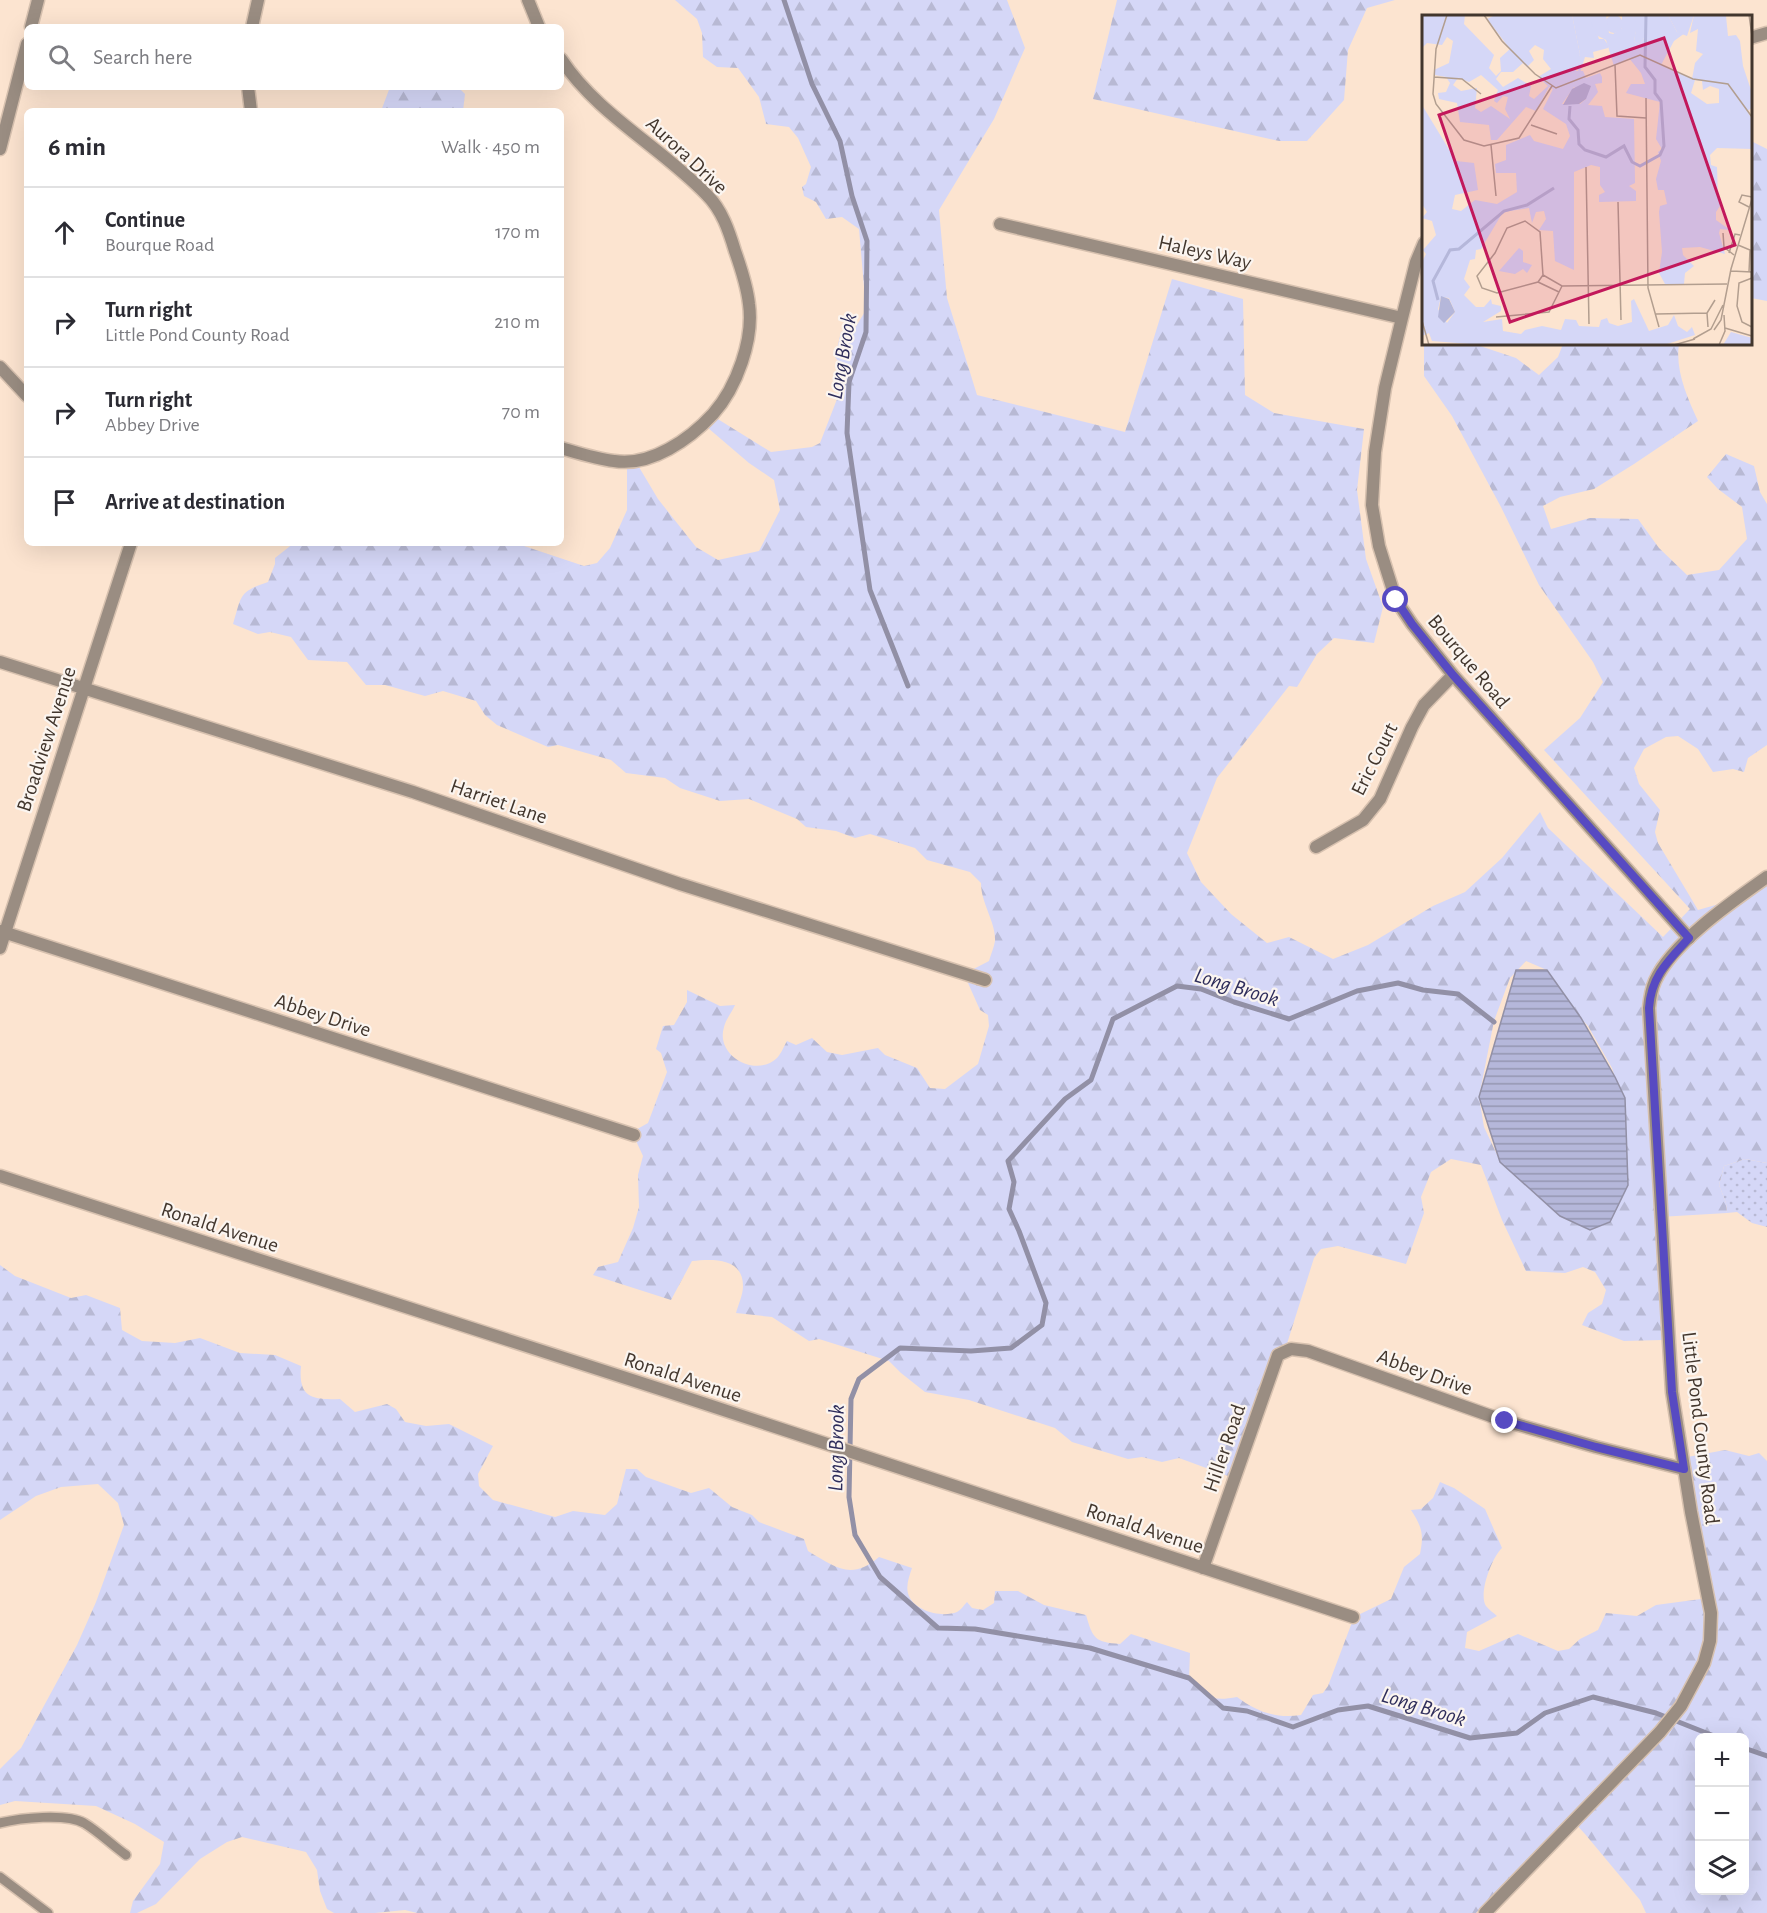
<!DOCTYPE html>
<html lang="en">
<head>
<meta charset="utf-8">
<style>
  :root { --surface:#fff; --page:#f2f2f3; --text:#2b2b33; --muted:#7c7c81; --line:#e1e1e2 }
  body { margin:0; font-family:"Alegreya Sans",sans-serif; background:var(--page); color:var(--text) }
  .controls { position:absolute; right:18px; bottom:18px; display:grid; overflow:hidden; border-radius:9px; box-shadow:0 6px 24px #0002 }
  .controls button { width:54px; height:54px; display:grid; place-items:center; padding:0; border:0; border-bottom:2px solid var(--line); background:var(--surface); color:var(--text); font:30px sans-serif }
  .stop { position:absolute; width:18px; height:18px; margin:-14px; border:4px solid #574ac2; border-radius:50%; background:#fff }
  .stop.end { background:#574ac2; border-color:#fff; box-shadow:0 2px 6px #0008 }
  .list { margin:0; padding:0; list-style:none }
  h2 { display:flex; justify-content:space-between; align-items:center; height:78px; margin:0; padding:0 24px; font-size:26px }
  h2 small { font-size:20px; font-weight:400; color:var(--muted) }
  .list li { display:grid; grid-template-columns:39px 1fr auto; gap:18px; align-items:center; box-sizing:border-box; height:90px; padding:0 24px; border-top:2px solid var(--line) }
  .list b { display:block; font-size:22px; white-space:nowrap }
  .list p { margin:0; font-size:20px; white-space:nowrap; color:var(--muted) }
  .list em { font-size:20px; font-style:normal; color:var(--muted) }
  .icon { flex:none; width:33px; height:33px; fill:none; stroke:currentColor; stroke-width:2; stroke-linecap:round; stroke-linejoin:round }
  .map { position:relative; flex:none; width:1767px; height:1913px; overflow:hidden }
  .search { position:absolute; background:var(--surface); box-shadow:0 6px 24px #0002; left:24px; top:24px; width:540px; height:66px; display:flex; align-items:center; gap:15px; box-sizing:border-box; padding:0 21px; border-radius:9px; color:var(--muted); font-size:22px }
  .panel { position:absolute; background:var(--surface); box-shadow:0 6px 24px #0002; left:24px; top:108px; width:540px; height:438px; border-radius:9px }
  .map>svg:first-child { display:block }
  .grass { fill:url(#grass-dots) }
  .forest { fill:url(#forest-firs); fill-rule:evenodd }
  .water { fill:url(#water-rules); stroke:#9290a6; stroke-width:1.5 }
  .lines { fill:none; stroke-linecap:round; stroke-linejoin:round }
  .stream { stroke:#9290a6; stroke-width:5 }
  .service-casing { stroke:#d7c1af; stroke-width:12 }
  .minor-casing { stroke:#d7c1af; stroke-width:15 }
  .tertiary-casing { stroke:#d7c1af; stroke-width:15 }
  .service { stroke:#9a8d82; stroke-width:9 }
  .minor { stroke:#9a8d82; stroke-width:12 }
  .tertiary { stroke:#9a8d82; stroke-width:12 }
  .route { stroke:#574ac2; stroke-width:8 }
  .labels { text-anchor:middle; stroke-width:4.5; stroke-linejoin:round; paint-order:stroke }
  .street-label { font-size:21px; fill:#42362d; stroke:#fbf5f0 }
  .water-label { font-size:22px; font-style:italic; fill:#2e2d5b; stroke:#fbf5f0 }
  .inset-river { fill:none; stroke:#b5b7da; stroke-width:3 }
  .inset-road { fill:none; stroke:#b29e8f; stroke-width:1.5 }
  .view { fill:#c2185b; fill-opacity:0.15; stroke:#c2185b; stroke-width:3 }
  .inset-edge { fill:none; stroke:#42362d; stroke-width:3 }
</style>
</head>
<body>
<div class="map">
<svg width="1767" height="1913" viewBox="0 0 1767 1913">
  <defs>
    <pattern id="grass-dots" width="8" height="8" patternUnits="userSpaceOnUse" patternTransform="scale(1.5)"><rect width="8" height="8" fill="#d5d7f7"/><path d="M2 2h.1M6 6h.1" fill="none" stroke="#b8b9d4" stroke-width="1.8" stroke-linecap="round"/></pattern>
    <pattern id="forest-firs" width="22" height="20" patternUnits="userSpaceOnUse" patternTransform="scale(1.5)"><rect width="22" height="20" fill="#d5d7f7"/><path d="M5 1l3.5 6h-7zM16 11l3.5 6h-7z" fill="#b8b9d4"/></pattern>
    <pattern id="water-rules" width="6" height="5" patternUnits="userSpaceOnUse" patternTransform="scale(1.5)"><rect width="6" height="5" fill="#b5b7da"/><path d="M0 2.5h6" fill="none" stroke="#9596b1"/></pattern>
  </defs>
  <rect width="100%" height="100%" fill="#fce4d0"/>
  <path class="grass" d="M1745 1159 1767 1163V1227L1752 1223 1737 1212 1727 1213 1726 1203 1719 1185 1724 1166Z"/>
  <path class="forest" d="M675 0H1007L1025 48 994 119 939 210 947 298 977 395 1125 432 1172 279 1243 299 1245 395 1274 413 1364 429 1357 490 1366 559 1383 607 1374 643 1334 638 1317 654 1297 687 1289 686 1217 778 1187 853 1201 882 1231 914 1267 943 1289 937 1333 959 1368 945 1433 906 1465 892 1502 858 1540 812 1548 828 1663 937 1690 909 1544 750 1580 718 1603 682 1593 662 1539 585 1501 507 1452 416 1424 376V344H1474L1516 358 1539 375 1558 357 1563 344H1679C1675 370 1687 397 1698 421L1634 464 1594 489 1560 497 1543 506 1551 529 1590 518 1638 519 1659 548 1687 575 1719 570 1747 539 1742 507 1718 489 1707 477 1726 454 1754 466 1760 492 1767 504V745L1748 758 1744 772 1733 769 1713 772 1698 749 1678 736 1666 737 1644 749 1634 768 1639 784 1660 810 1655 832 1658 843 1698 910 1726 902 1767 874V1163L1745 1159 1724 1166 1719 1185 1726 1203 1727 1213 1659 1217 1665 1337 1662 1340 1624 1341 1582 1325 1588 1313 1602 1304 1606 1290 1595 1272 1583 1267 1565 1273 1526 1271 1502 1220 1481 1165 1451 1159 1431 1172 1421 1197 1424 1213 1406 1264 1338 1246 1321 1249 1314 1258 1285 1350 1250 1416 1228 1476 1179 1458 1162 1462 1142 1457 1128 1459 1072 1442 1055 1428 969 1400 925 1392 901 1373 889 1361 819 1339 809 1341 772 1317 736 1313C738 1305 743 1295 743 1286 743 1257 712 1259 692 1261L671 1300 593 1275 598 1267 618 1262 633 1228 639 1207 638 1175 643 1156 632 1132 648 1123 667 1072 661 1053 656 1049 663 1026 674 1025 687 1002V990L720 1006 735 1005C732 1012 726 1019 724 1027 715 1056 756 1078 777 1058 781 1054 784 1046 787 1041L796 1045 812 1038 827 1052 842 1055 878 1048 885 1055 917 1068 930 1088 945 1089 978 1064 989 1026 988 1015 980 1010 964 974 989 961C991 954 994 947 995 941 996 922 981 904 981 883L970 872 927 860 915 848 870 834 855 838 836 831 806 827 797 819 749 799 720 801 680 788 665 778 626 773 611 760 558 745 548 747 497 725 485 715 476 701 443 691 425 696 385 685H366L347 662 308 660 291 637 270 632 258 634 233 624C242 595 238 592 268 582L275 564V558L294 543H515L584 566 597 563 610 548 627 510V458L633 457 658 499 696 547 718 560 759 551 780 510 774 480 749 463 701 422 708 413 771 452 812 447 820 443 844 381V368L835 357 841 332 855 328 866 310 859 229 842 217 826 219 816 202 804 196 802 187 806 184 811 167 798 138 789 127 766 124 759 97 738 68 717 67 703 57 702 33 697 19ZM1526 961 1547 970 1561 997 1588 1026 1612 1068 1622 1100 1560 1216 1500 1161 1484 1127 1479 1097 1494 1021 1510 978Z
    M1117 0H1395L1367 8 1348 50 1344 100 1307 141H1279L1093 99Z
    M390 87H458L465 94 463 111H381Z
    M1751 141 1767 149V301L1751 298Z
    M0 1265 15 1276 71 1298 86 1295 120 1308 122 1330 142 1341 175 1343 200 1338 240 1353 275 1355 301 1366C298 1398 312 1400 340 1399L355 1412 387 1404 396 1409 405 1422 426 1426 449 1424 493 1446 478 1474 479 1486 493 1500 555 1517 573 1511 605 1515 617 1504 626 1469H637L646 1477 691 1493 709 1488 732 1507 752 1515 759 1522 804 1539 808 1551C835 1567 851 1581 879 1557L912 1568C909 1577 905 1587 909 1596 915 1611 942 1618 957 1612 961 1610 964 1605 967 1602L972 1608 983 1610 994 1603 995 1591H1018L1044 1605 1086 1615C1093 1639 1095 1642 1120 1644L1131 1634 1190 1653 1189 1678C1205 1697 1211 1702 1237 1697 1257 1712 1277 1719 1301 1715L1313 1695 1323 1693 1328 1686 1354 1617 1391 1599 1404 1567 1420 1554C1424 1534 1422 1527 1411 1510L1421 1509 1433 1498 1440 1482 1454 1488 1485 1509 1502 1548C1492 1557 1478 1594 1486 1606 1489 1610 1494 1613 1497 1616L1467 1632 1465 1648 1479 1651 1518 1634 1558 1651 1569 1649 1580 1639 1598 1630 1606 1613 1637 1616 1656 1605 1701 1599 1703 1595 1682 1458 1725 1450 1749 1456 1759 1453 1767 1461V1913H1646L1640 1900 1585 1834 1573 1821 1567 1819 1476 1913H417L405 1910 375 1913H334L327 1909 320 1891 317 1870 306 1852 242 1837 227 1842 200 1859 156 1904 137 1913H130L133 1901 160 1864 164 1842 135 1824 96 1806 15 1801 0 1805V1769L21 1748 77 1645 96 1602 124 1525 118 1503 98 1484 61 1487 36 1496 0 1520ZM1700 1738H1744V1890H1700Z"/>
  <path class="water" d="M1516 970H1547L1581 1018 1615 1077 1625 1098 1628 1185 1610 1222 1590 1230 1560 1216 1500 1162 1479 1097Z"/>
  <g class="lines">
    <path class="stream" d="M784 0 812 84 840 141 852 196 867 241 866 332 849 382 847 433 870 590 908 686
      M1494 1022 1458 994 1423 990 1398 983 1357 991 1289 1019 1234 1002 1201 989 1177 986 1113 1019 1091 1080 1065 1099 1008 1161 1014 1182 1009 1209 1019 1231 1046 1303 1042 1325 1011 1348 971 1351 900 1348 859 1379 851 1399 849 1497 855 1535 880 1577 938 1628 975 1629 1090 1648 1189 1678 1223 1708 1247 1711 1293 1727 1338 1710 1368 1706 1470 1738 1517 1733 1545 1713 1593 1697 1656 1713 1719 1738
      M1744 1748 1767 1756"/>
    <g class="service-casing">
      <path id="service" d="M0 1823C20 1818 66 1813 84 1823 99 1832 112 1845 126 1855
        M0 1877 48 1913"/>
    </g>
    <g class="minor-casing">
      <path id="minor" d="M528 0 539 27
        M31 27 38 0
        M252 27 258 0
        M1750 38 1767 33
        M561 59C598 115 661 147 707 195 722 210 729 231 735 251 741 268 747 286 749 304 754 339 737 387 713 414 690 439 651 467 614 461 596 459 578 453 561 448
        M248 87 251 111
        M0 149 27 44
        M1000 224 1402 318
        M1424 243 1416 262 1402 318 1385 388 1375 452 1372 505 1379 546 1396 600 1412 624 1453 675 1689 938
        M0 367 27 396
        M0 662 413 792 680 884 985 980
        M1316 847 1363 820 1380 799 1412 727 1424 705 1453 675
        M0 931 634 1135
        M0 948 131 543
        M0 1176 666 1391 1353 1617
        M1203 1568 1278 1355 1291 1349 1308 1351 1505 1421 1596 1447 1684 1469"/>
    </g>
    <g class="tertiary-casing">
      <path id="tertiary" d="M1485 1913 1660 1732 1681 1706 1704 1663 1710 1641 1711 1613 1691 1512 1672 1392 1649 1008C1650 998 1651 990 1655 981 1672 943 1733 901 1767 877"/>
    </g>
    <use href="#service" class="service"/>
    <use href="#minor" class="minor"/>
    <use href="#tertiary" class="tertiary"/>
  </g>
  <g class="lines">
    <path class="route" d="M1396 600 1412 624 1453 675 1689 938C1669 960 1651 976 1649 1008L1672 1392 1684 1469 1596 1447 1505 1421"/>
  </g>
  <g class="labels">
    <g class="street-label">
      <text transform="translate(687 155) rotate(43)" y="7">Aurora Drive</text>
      <text transform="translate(1205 252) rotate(13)" y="7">Haleys Way</text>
      <text transform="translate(1469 661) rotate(50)" y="7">Bourque Road</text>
      <text transform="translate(46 739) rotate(-72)" y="7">Broadview Avenue</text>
      <text transform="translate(1374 759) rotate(-63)" y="7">Eric Court</text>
      <text transform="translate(499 801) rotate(19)" y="7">Harriet Lane</text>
      <text transform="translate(323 1015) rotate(18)" y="7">Abbey Drive</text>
      <text transform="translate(220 1227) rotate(18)" y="7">Ronald Avenue</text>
      <text transform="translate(1425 1372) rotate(20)" y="7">Abbey Drive</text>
      <text transform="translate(683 1377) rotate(18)" y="7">Ronald Avenue</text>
      <text transform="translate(1701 1428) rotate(83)" y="7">Little Pond County Road</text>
      <text transform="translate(1224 1448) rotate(-71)" y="7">Hiller Road</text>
      <text transform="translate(1145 1528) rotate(18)" y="7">Ronald Avenue</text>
    </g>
    <g class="water-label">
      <text transform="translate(841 356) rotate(-80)" y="8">Long Brook</text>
      <text transform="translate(1237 986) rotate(17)" y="8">Long Brook</text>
      <text transform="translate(835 1448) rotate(-89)" y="8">Long Brook</text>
      <text transform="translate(1424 1706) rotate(17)" y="8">Long Brook</text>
    </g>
  </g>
  <g transform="translate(1422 15)">
    <rect width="330" height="330" fill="#fce4d0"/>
    <path d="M183 9a9 9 0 1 1 18 0a9 9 0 1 1-18 0ZM150 0H168L177 24H182L186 30V33L171 37 172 43 163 42 158 58 153 51 158 39ZM211 0 223 1 222 23 217 30 212 26 214 14ZM246 0H272L265 21 255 17Z" fill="#d5d7f7"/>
    <path d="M0 0H43L42 9 72 40 67 53 74 61 79 56 78 43 88 34 65 4 73 0H150L158 39 154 56H161L164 63 178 58 180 62V68L173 69 176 77 166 90 180 91 183 102 212 104 213 168 207 171 214 176V186L177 187V180L183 177 178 170V152L169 150 152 157V255L133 246 131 216 117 215 124 204 122 196 114 197 110 208 107 193 81 197 59 234 54 235 53 244 48 245 42 264 48 272 42 280 54 292H62L69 284 70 289 79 291V296L61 307 80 304 81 316 99 319 103 315 120 311 139 315 143 304 154 305 157 311 177 312 179 305 185 303 187 308 196 311 210 307 209 286 212 284 227 316 246 310 252 300 256 311 265 317 270 312 273 320 242 330H60L10 326 7 318 0 321V247L4 239 1 235 14 220 10 206 0 203 5 197 0 189V90L34 146 52 148 56 175 33 180 30 194 39 196 53 185 75 189 95 177 94 158H74L73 149 84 145V130L108 120 112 126 141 134 148 121 144 109 121 94 131 74 127 72 114 96 104 92 75 125H69L67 110 38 107 35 88 17 84 16 78 24 77 28 68 24 62 13 60 12 55 27 48 31 26 25 22 20 30 5 28 0 33ZM113 30 122 35 121 44 129 54 116 62 126 71 112 84 107 81 109 71 96 63 81 72 74 64 79 57H91L101 48 105 52 112 45 107 36ZM59 60 76 75 72 86 75 88 81 81 86 82 83 94 88 104 69 91 59 97 53 93 55 73 39 76 31 70 36 63 47 67ZM152 72 164 84 158 89H140ZM19 282 27 283 33 297 25 308 16 294ZM168 0H184L187 18 191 19 200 13V0H211L215 11 212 26 217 30 222 23V0H246L255 17 263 18 252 26 239 50 270 64 273 48 281 39 274 36 276 14 268 18 272 0 304 1 306 21 314 20 318 26 321 51 330 78V93L325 96 330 104V134L295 133 288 140 289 150 295 152 296 183 300 188 294 197V205L308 215 298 214 297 218 303 239 278 232 260 233 261 240 272 251 263 258 262 269H243L237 258 240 237 237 197 238 191 245 189 242 175H236L234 164 239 146 236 137 240 134 234 124 238 87 204 78 209 69H223L219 58 207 43 192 51 184 25 172 19ZM273 65 280 66 281 75 288 71 297 74V88L285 89 269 78ZM97 233 101 236V247L110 250 105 258 101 254 93 259 77 256ZM309 317 330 323V330H301Z" fill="#d5d7f7" fill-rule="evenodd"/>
    <path d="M162 68 169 71 164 84 157 89 141 90 150 74ZM19 281 27 284 33 297 22 308 16 302Z" fill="#b5b7da"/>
    <path class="inset-river" d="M148 91 147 104 156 115 157 129 163 135 184 142 202 131 210 147 218 151 238 140 242 131 239 86 233 78V65L223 52 224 0M16 285 11 266 28 235 37 234 82 196 105 190 132 173"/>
    <path class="inset-road" d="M25 0 14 34 11 79 14 89 42 125 62 131 97 123 130 71M62 0 80 26 113 59 134 73 218 40 271 64 306 69 330 102M327 0 330 21M193 50 195 101 224 103M12 62 40 64 59 79M224 83 226 273 237 312M109 110 135 119M69 130 74 181M164 152 167 309M196 187 199 305M327 192 317 187 320 180 330 182M301 218 302 232 312 240M316 230 328 235 327 257M307 238 313 219 318 220M309 256 330 257M121 260 116 267 75 278 60 273 55 261 73 238 85 213 103 206 118 217 121 260 140 271 305 269M330 263 317 268 315 291 320 307 330 312M116 267 137 277M234 299 285 298M74 302 127 297 140 271M0 306 7 330M286 312 285 298 293 285M303 313 330 321M292 315 299 305 309 254 330 184M271 324 289 314 301 290M252 330 273 324M297 330 303 316 302 300"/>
    <path class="view" d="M242 23 313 230 88 307 17 100Z"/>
    <rect width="330" height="330" class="inset-edge"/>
  </g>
</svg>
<div class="controls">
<button>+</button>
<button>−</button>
<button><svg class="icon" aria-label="layers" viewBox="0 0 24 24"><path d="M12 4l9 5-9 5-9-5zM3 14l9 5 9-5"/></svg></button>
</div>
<div class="stop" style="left:1396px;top:600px"></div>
<div class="stop end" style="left:1505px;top:1421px"></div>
<div class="search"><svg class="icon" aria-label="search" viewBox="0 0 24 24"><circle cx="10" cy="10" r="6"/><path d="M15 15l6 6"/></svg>Search here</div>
<section class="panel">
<h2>6 min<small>Walk · 450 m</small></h2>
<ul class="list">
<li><svg class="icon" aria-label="ahead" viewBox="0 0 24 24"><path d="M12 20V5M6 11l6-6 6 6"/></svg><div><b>Continue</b><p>Bourque Road</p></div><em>170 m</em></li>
<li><svg class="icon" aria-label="right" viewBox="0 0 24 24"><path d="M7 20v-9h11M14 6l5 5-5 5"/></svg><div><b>Turn right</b><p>Little Pond County Road</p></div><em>210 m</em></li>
<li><svg class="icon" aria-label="right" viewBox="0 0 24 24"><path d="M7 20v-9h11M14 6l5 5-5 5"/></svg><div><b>Turn right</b><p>Abbey Drive</p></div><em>70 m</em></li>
<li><svg class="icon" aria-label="arrive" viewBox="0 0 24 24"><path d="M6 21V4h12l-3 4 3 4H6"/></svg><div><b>Arrive at destination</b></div></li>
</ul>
</section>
</div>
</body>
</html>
